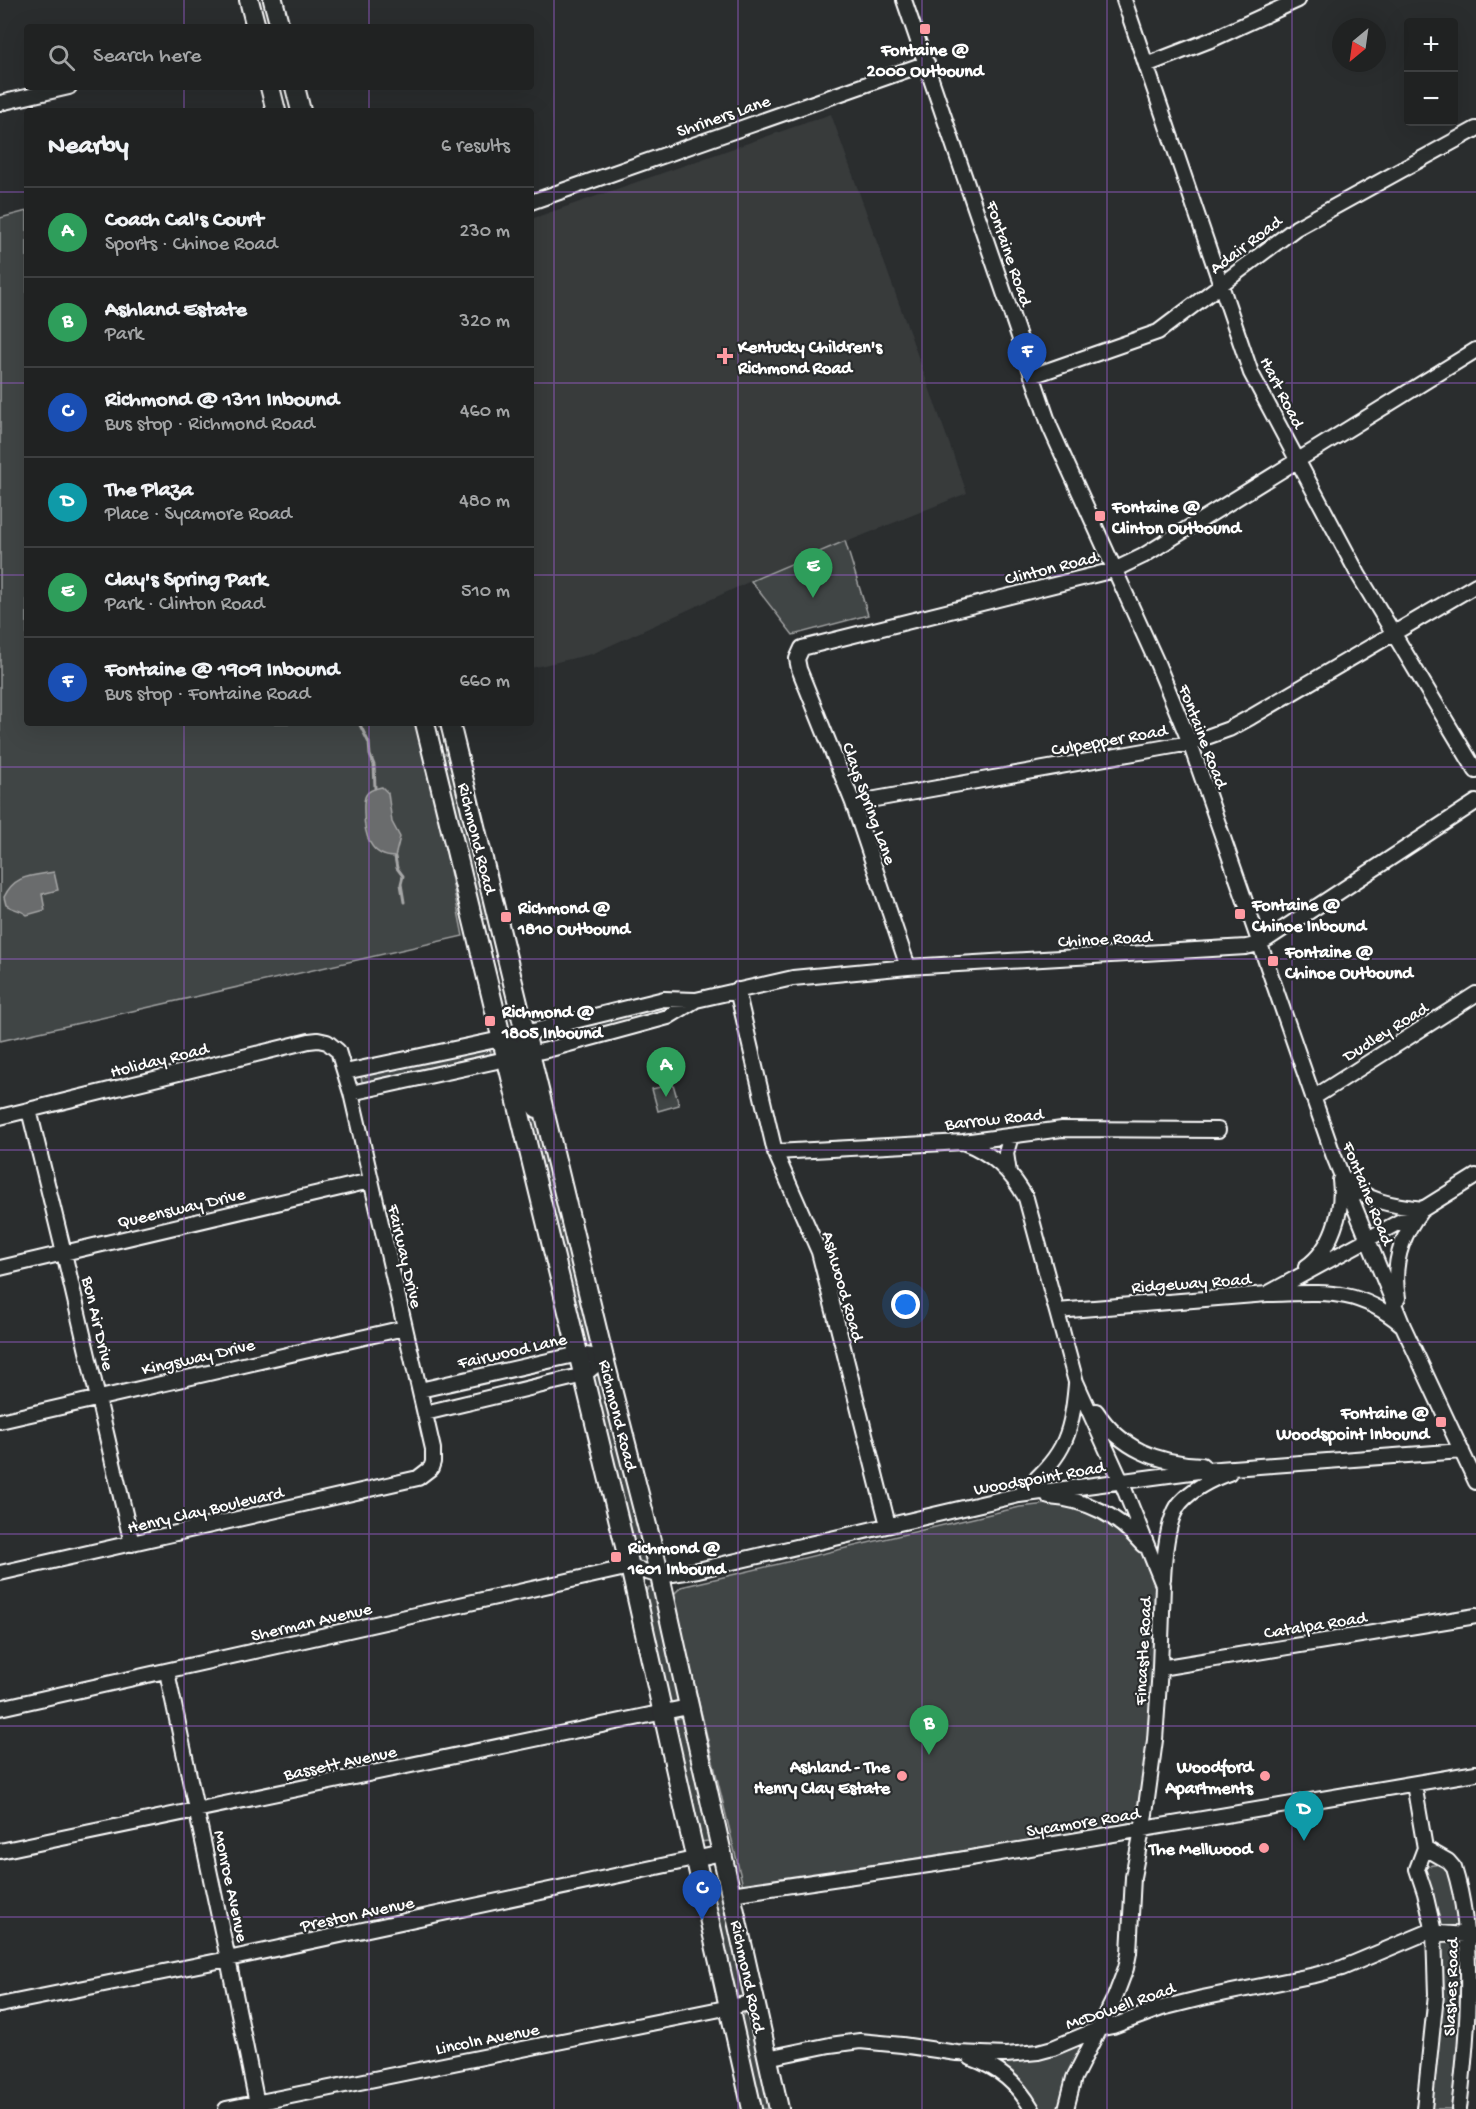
<!DOCTYPE html>
<html lang="en">
<head>
<meta charset="utf-8">
<style>
  :root { --surface:#202222; --page:#282a2a; --text:#f1f3f6; --muted:#a2a4a5; --line:#3d3f40; --accent:#db2777 }
  body { margin:0; font-family:"Gochi Hand",sans-serif; background:var(--page); color:var(--text) }
  .controls { position:absolute; right:18px; top:18px; display:grid; overflow:hidden; border-radius:6px; box-shadow:0 6px 24px #0002 }
  .controls button { width:54px; height:54px; display:grid; place-items:center; padding:0; border:0; border-bottom:2px solid var(--line); background:var(--surface); color:var(--text); font:30px sans-serif }
  .compass { position:absolute; left:1332px; top:18px; width:54px; height:54px; border-radius:50%; background:var(--surface); box-shadow:0 6px 24px #0002; rotate:209deg }
  .you { position:absolute; left:906px; top:1305px; width:21px; height:21px; margin:-15px; border:4px solid #fff; border-radius:50%; background:#1a73e8; box-shadow:0 0 0 9px #1a73e833 }
  .badge { display:grid; place-items:center; width:39px; height:39px; border-radius:50%; background:var(--accent); color:#fff; font-size:20px; font-weight:700 }
  .pin { position:absolute; translate:-50% -50px; filter:drop-shadow(0 2px 3px #0008) }
  .pin::after { content:''; position:absolute; top:32px; width:21px; height:18px; background:inherit; clip-path:polygon(0 0,100% 0,50% 100%) }
  .list { margin:0; padding:0; list-style:none }
  h2 { display:flex; justify-content:space-between; align-items:center; height:78px; margin:0; padding:0 24px; font-size:26px }
  h2 small { font-size:20px; font-weight:400; color:var(--muted) }
  .list li { display:grid; grid-template-columns:39px 1fr auto; gap:18px; align-items:center; box-sizing:border-box; height:90px; padding:0 24px; border-top:2px solid var(--line) }
  .list b { display:block; font-size:22px; white-space:nowrap }
  .list p { margin:0; font-size:20px; white-space:nowrap; color:var(--muted) }
  .list em { font-size:20px; font-style:normal; color:var(--muted) }
  .icon { flex:none; width:33px; height:33px; fill:none; stroke:currentColor; stroke-width:2; stroke-linecap:round; stroke-linejoin:round }
  .map { position:relative; flex:none; width:1476px; height:2109px; overflow:hidden }
  .search { position:absolute; background:var(--surface); box-shadow:0 6px 24px #0002; left:24px; top:24px; width:510px; height:66px; display:flex; align-items:center; gap:15px; box-sizing:border-box; padding:0 21px; border-radius:6px; color:var(--muted); font-size:22px }
  .panel { position:absolute; background:var(--surface); box-shadow:0 6px 24px #0002; left:24px; top:108px; width:510px; height:618px; border-radius:6px }
  .map>svg:first-child { display:block }
  .built { fill:#373a3b }
  .green { fill:#414445; stroke:#a0a2a2; stroke-width:1.5 }
  .water { fill:#6a6c6d; stroke:#a6a7a7; stroke-width:1.5 }
  .lines { fill:none; stroke-linecap:round; stroke-linejoin:round }
  .stream { stroke:#a6a7a7; stroke-width:3 }
  .minor-casing { stroke:#fff; stroke-width:18 }
  .major-casing { stroke:#fff; stroke-width:22 }
  .minor { stroke:#2a2d2e; stroke-width:14 }
  .major { stroke:#2a2d2e; stroke-width:18 }
  .grid { fill:none; stroke:#9c61cf; stroke-width:1.5; stroke-opacity:0.55 }
  .poi-dot { fill:#ff9aa2; stroke:#2a2d2e; stroke-width:2 }
  .labels { text-anchor:middle; stroke-width:4.5; stroke-linejoin:round; paint-order:stroke }
  .poi-label { font-size:18px; font-weight:bold; fill:#fff; stroke:#2a2d2e; text-anchor:start }
  .street-label { font-size:18px; fill:#fff; stroke:#2a2d2e }
</style>
</head>
<body>
<div class="map">
<svg width="1476" height="2109" viewBox="0 0 1476 2109">
  <rect width="100%" height="100%" fill="#2a2d2e"/>
  <filter id="ink" filterUnits="userSpaceOnUse"><feTurbulence type="fractalNoise" baseFrequency=".0167" numOctaves="2"/><feDisplacementMap in="SourceGraphic" scale="12" xChannelSelector="R" yChannelSelector="G"/><feConvolveMatrix kernelMatrix="1 2 1 2 8 2 1 2 1" color-interpolation-filters="sRGB"/></filter>
  <g filter="url(#ink)">
    <path class="built" d="M831 114 967 493 751 581 592 654 531 668V219Z"/>
    <path class="green" d="M27 211V723H418L429 765 463 936 0 1041V218Z
      M845 541 868 615 793 635 751 581Z
      M446 753H449L489 918 485 919 480 917 440 758Z
      M661 1006 662 1013 550 1043 547 1042 544 1033Z
      M488 1045 491 1052 489 1056 363 1085 361 1077 365 1073Z
      M514 1063 548 1146 595 1350H587Z
      M673 1084 679 1105 658 1111 652 1089Z
      M600 1370 648 1558 644 1564 638 1563 636 1560 591 1379 593 1371Z
      M1047 1504 1082 1508 1111 1523 1140 1550 1155 1584 1154 1687 1138 1823 743 1886 673 1595 681 1587 1020 1507Z
      M649 1587H654L680 1703 674 1704 668 1699 644 1594Z
      M681 1717 686 1720 710 1838 709 1841 699 1842 674 1723 675 1719Z
      M1440 1864H1445L1447 1867 1462 1922 1459 1929 1441 1926 1437 1918 1424 1870 1428 1866Z
      M714 1877 721 1879 749 1993 745 1999H736L710 1885V1880Z
      M1447 1937 1466 1943 1455 2109H1428L1442 1970V1941Z
      M745 2013 749 2014 774 2109H759L740 2018Z
      M1087 2040 1063 2109H1039L1019 2080 990 2060 1040 2058 1063 2051 1080 2041Z"/>
    <path class="water" d="M382 787 388 793 392 822 400 837 395 857C370 857 364 834 364 813 364 808 363 800 366 795 369 789 377 788 382 787Z
      M54 872 58 890 42 894 45 910 27 915C20 909 13 910 6 905L4 897C15 874 32 876 54 872Z"/>
    <g class="lines">
      <path class="stream" d="M359 723 369 743 370 755 374 765 375 788
        M395 857 397 868 403 876 401 884 404 902"/>
      <g class="minor-casing">
        <path id="minor" d="M904 0 1050 427 1157 663 1190 743 1333 1154 1403 1326 1476 1482
          M1124 0 1251 373 1358 574 1476 771
          M1146 65 1213 39 1298 0
          M0 103 69 87
          M531 202 927 63
          M1032 376 1158 332 1296 228 1476 129
          M853 803 1190 743 1229 729 1251 717 1476 585
          M908 967 853 803 799 669 797 659 802 648 1114 570 1143 556 1476 350
          M737 990 775 1152 819 1252 888 1525
          M345 1072 501 1039 664 999 696 1000 793 978 908 967 1246 947 1259 944 1269 938 1476 802
          M351 1093 547 1050 668 1017 696 1000
          M1313 1098 1476 994
          M29 1110 64 1253 132 1544
          M0 1117 309 1041 318 1040 327 1042 338 1051 351 1093 433 1449V1462L431 1468 418 1478 0 1573
          M963 1142C992 1153 1011 1171 1026 1198L1076 1382 1121 1481 1163 1585 1160 1668 1155 1740 1145 1814 1133 1877 1129 1953 1126 1968 1115 1997 1074 2078 1066 2109
          M775 1152 963 1142 1062 1129 1218 1130
          M1009 1173 1006 1153 1011 1136
          M1346 1179C1364 1202 1396 1206 1423 1209
          M1306 1267C1331 1250 1344 1210 1340 1180
          M0 1268 370 1181
          M1269 1294C1322 1293 1357 1287 1401 1324
          M1398 1298C1392 1266 1400 1238 1420 1212
          M1057 1311 1267 1294 1423 1209 1476 1176
          M420 1390 579 1354 604 1358
          M1096 1411C1121 1449 1157 1463 1202 1465
          M425 1413 584 1375 604 1358
          M0 1421 404 1328
          M1019 1495C1062 1456 1071 1442 1076 1384
          M1049 1497C1088 1500 1117 1515 1143 1545
          M1163 1579C1164 1560 1167 1517 1181 1502 1193 1489 1212 1479 1229 1473
          M1160 1668 1476 1616
          M167 1672 228 1959 258 2109
          M0 1708 630 1567 660 1576 698 1570 1019 1495 1206 1470 1462 1451
          M1414 1784 1425 1848 1417 1869 1425 1893 1434 1932 1436 1995 1424 2109
          M1425 1848 1448 1861 1454 1868C1476 1937 1468 2035 1459 2109
          M0 1851 688 1707
          M731 1894 935 1864 1476 1773
          M0 2005 228 1959 722 1853
          M767 2058 830 2045 860 2041 902 2045 957 2053 1006 2055 1038 2052 1053 2048 1098 2029 1113 2026 1162 2008 1202 1998 1315 1975 1342 1968 1428 1932 1476 1936
          M971 2058C999 2068 1017 2083 1032 2109
          M226 2109 755 2002"/>
      </g>
      <g class="major-casing">
        <path id="major" d="M249 0 256 27
          M273 0 280 27
          M270 87 276 111
          M295 87 301 111
          M425 723 630 1567 752 2109
          M450 723 604 1358 660 1576 779 2109
          M500 1042C521 1047 520 1069 526 1086 529 1094 534 1101 537 1108"/>
      </g>
      <use href="#minor" class="minor"/>
      <use href="#major" class="major"/>
    </g>
  </g>
  <path class="grid" d="M184 0V27M369 0V27M554 0V2109M738 0V2109M922 0V2109M1107 0V2109M1292 0V2109M184 87V111M369 87V111M0 192H27M531 192H1476M0 383H27M531 383H1476M0 575H27M531 575H1476M184 723V2109M369 723V2109M0 767H1476M0 959H1476M0 1150H1476M0 1342H1476M0 1534H1476M0 1726H1476M0 1917H1476"/>
  <g class="poi-dot">
    <rect x="919" y="23" width="12" height="12" rx="3"/>
    <path d="M722 347h6v6h6v6h-6v6h-6v-6h-6v-6h6z"/>
    <rect x="1094" y="510" width="12" height="12" rx="3"/>
    <rect x="1234" y="908" width="12" height="12" rx="3"/>
    <rect x="500" y="911" width="12" height="12" rx="3"/>
    <rect x="1267" y="955" width="12" height="12" rx="3"/>
    <rect x="484" y="1015" width="12" height="12" rx="3"/>
    <rect x="1435" y="1416" width="12" height="12" rx="3"/>
    <rect x="610" y="1551" width="12" height="12" rx="3"/>
    <circle cx="902" cy="1776" r="6"/>
    <circle cx="1265" cy="1776" r="6"/>
    <circle cx="1264" cy="1848" r="6"/>
  </g>
  <g class="labels">
    <g class="poi-label">
      <text x="925" y="55" text-anchor="middle">Fontaine @<tspan x="925" dy="21">2000 Outbound</tspan></text>
      <text x="738" y="352">Kentucky Children's<tspan x="738" dy="21">Richmond Road</tspan></text>
      <text x="1112" y="512">Fontaine @<tspan x="1112" dy="21">Clinton Outbound</tspan></text>
      <text x="1252" y="910">Fontaine @<tspan x="1252" dy="21">Chinoe Inbound</tspan></text>
      <text x="518" y="913">Richmond @<tspan x="518" dy="21">1810 Outbound</tspan></text>
      <text x="1285" y="957">Fontaine @<tspan x="1285" dy="21">Chinoe Outbound</tspan></text>
      <text x="502" y="1017">Richmond @<tspan x="502" dy="21">1805 Inbound</tspan></text>
      <text x="1429" y="1418" text-anchor="end">Fontaine @<tspan x="1429" dy="21">Woodspoint Inbound</tspan></text>
      <text x="628" y="1553">Richmond @<tspan x="628" dy="21">1601 Inbound</tspan></text>
      <text x="890" y="1772" text-anchor="end">Ashland - The<tspan x="890" dy="21">Henry Clay Estate</tspan></text>
      <text x="1253" y="1772" text-anchor="end">Woodford<tspan x="1253" dy="21">Apartments</tspan></text>
      <text x="1252" y="1854" text-anchor="end">The Mellwood</text>
    </g>
    <g class="street-label">
      <text transform="translate(723 115) rotate(-19)" y="6">Shriners Lane</text>
      <text transform="translate(1245 244) rotate(-37)" y="6">Adair Road</text>
      <text transform="translate(1010 253) rotate(71)" y="6">Fontaine Road</text>
      <text transform="translate(1283 392) rotate(63)" y="6">Hart Road</text>
      <text transform="translate(1051 567) rotate(-14)" y="6">Clinton Road</text>
      <text transform="translate(1204 736) rotate(69)" y="6">Fontaine Road</text>
      <text transform="translate(1109 739) rotate(-10)" y="6">Culpepper Road</text>
      <text transform="translate(870 803) rotate(70)" y="6">Clays Spring Lane</text>
      <text transform="translate(478 838) rotate(76)" y="6">Richmond Road</text>
      <text transform="translate(1105 938) rotate(-3)" y="6">Chinoe Road</text>
      <text transform="translate(1385 1031) rotate(-32)" y="6">Dudley Road</text>
      <text transform="translate(159 1059) rotate(-14)" y="6">Holiday Road</text>
      <text transform="translate(994 1118) rotate(-6)" y="6">Barrow Road</text>
      <text transform="translate(1369 1193) rotate(68)" y="6">Fontaine Road</text>
      <text transform="translate(181 1207) rotate(-13)" y="6">Queensway Drive</text>
      <text transform="translate(406 1256) rotate(77)" y="6">Fairway Drive</text>
      <text transform="translate(1191 1282) rotate(-4)" y="6">Ridgeway Road</text>
      <text transform="translate(844 1286) rotate(74)" y="6">Ashwood Road</text>
      <text transform="translate(99 1323) rotate(77)" y="6">Bon Air Drive</text>
      <text transform="translate(512 1350) rotate(-13)" y="6">Fairwood Lane</text>
      <text transform="translate(198 1356) rotate(-13)" y="6">Kingsway Drive</text>
      <text transform="translate(619 1415) rotate(76)" y="6">Richmond Road</text>
      <text transform="translate(1039 1477) rotate(-10)" y="6">Woodspoint Road</text>
      <text transform="translate(205 1509) rotate(-13)" y="6">Henry Clay Boulevard</text>
      <text transform="translate(311 1621) rotate(-13)" y="6">Sherman Avenue</text>
      <text transform="translate(1315 1624) rotate(-9)" y="6">Catalpa Road</text>
      <text transform="translate(1142 1651) rotate(-87)" y="6">Fincastle Road</text>
      <text transform="translate(340 1762) rotate(-12)" y="6">Bassett Avenue</text>
      <text transform="translate(1083 1821) rotate(-9)" y="6">Sycamore Road</text>
      <text transform="translate(232 1886) rotate(78)" y="6">Monroe Avenue</text>
      <text transform="translate(357 1913) rotate(-12)" y="6">Preston Avenue</text>
      <text transform="translate(749 1976) rotate(78)" y="6">Richmond Road</text>
      <text transform="translate(1450 1987) rotate(-88)" y="6">Slashes Road</text>
      <text transform="translate(1120 2005) rotate(-19)" y="6">McDowell Road</text>
      <text transform="translate(487 2038) rotate(-11)" y="6">Lincoln Avenue</text>
    </g>
  </g>
</svg>
<div class="controls">
<button>+</button>
<button>−</button>
</div>
<svg class="compass" viewBox="-18 -18 36 36"><path d="M0-13l5 13h-10z" fill="#e53935"/><path d="M0 13l5-13h-10z" fill="#a2a4a5"/></svg>
<div class="you"></div>
<div class="pin badge" style="left:666px;top:1097px;background:#2e9e5b">A</div>
<div class="pin badge" style="left:929px;top:1755px;background:#2e9e5b">B</div>
<div class="pin badge" style="left:702px;top:1920px;background:#1a4fb4">C</div>
<div class="pin badge" style="left:1304px;top:1841px;background:#0f9aa8">D</div>
<div class="pin badge" style="left:813px;top:598px;background:#2e9e5b">E</div>
<div class="pin badge" style="left:1027px;top:383px;background:#1a4fb4">F</div>
<div class="search"><svg class="icon" aria-label="search" viewBox="0 0 24 24"><circle cx="10" cy="10" r="6"/><path d="M15 15l6 6"/></svg>Search here</div>
<section class="panel">
<h2>Nearby<small>6 results</small></h2>
<ul class="list">
<li><span class="badge" style="background:#2e9e5b">A</span><div><b>Coach Cal's Court</b><p>Sports · Chinoe Road</p></div><em>230 m</em></li>
<li><span class="badge" style="background:#2e9e5b">B</span><div><b>Ashland Estate</b><p>Park</p></div><em>320 m</em></li>
<li><span class="badge" style="background:#1a4fb4">C</span><div><b>Richmond @ 1311 Inbound</b><p>Bus stop · Richmond Road</p></div><em>460 m</em></li>
<li><span class="badge" style="background:#0f9aa8">D</span><div><b>The Plaza</b><p>Place · Sycamore Road</p></div><em>480 m</em></li>
<li><span class="badge" style="background:#2e9e5b">E</span><div><b>Clay's Spring Park</b><p>Park · Clinton Road</p></div><em>510 m</em></li>
<li><span class="badge" style="background:#1a4fb4">F</span><div><b>Fontaine @ 1909 Inbound</b><p>Bus stop · Fontaine Road</p></div><em>660 m</em></li>
</ul>
</section>
</div>
</body>
</html>
